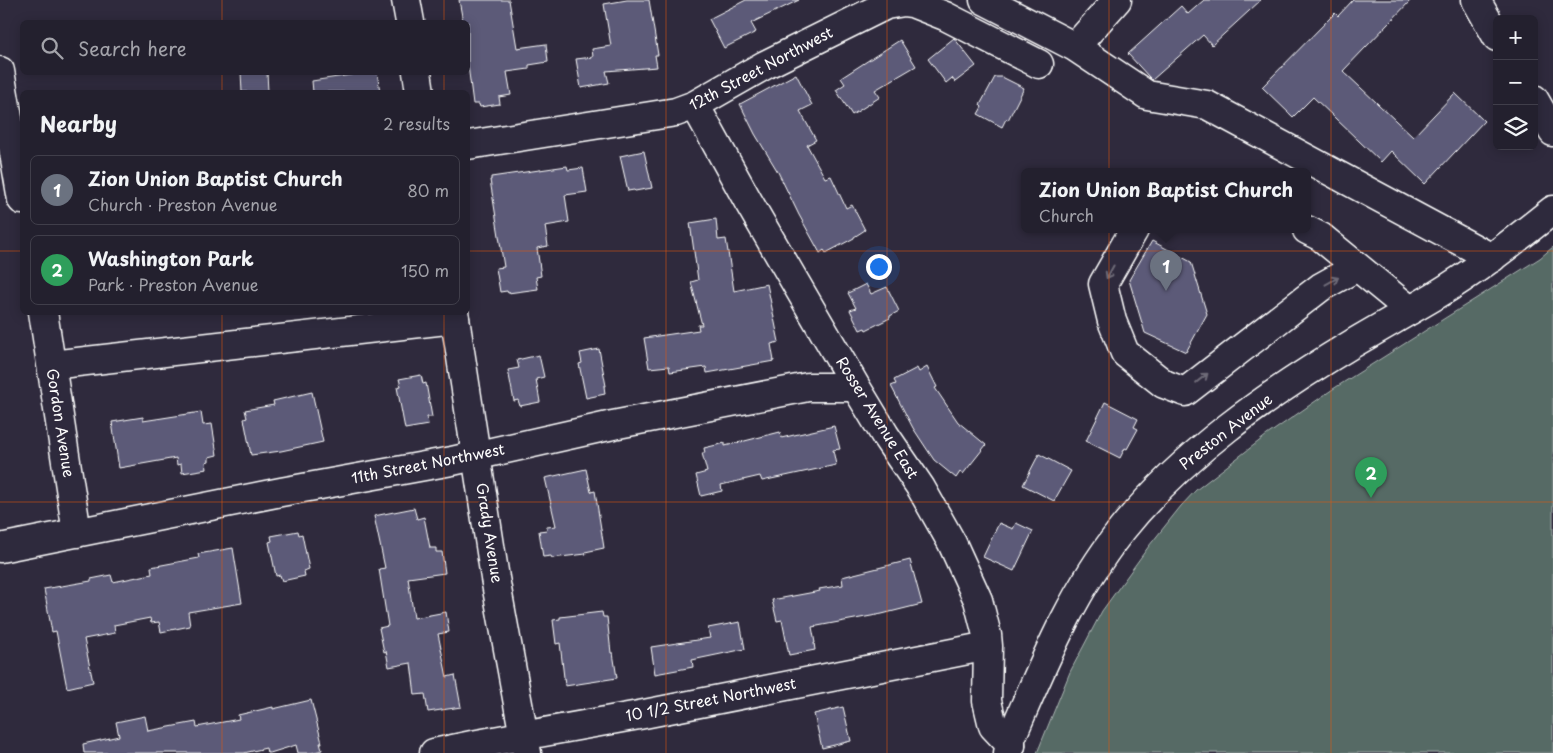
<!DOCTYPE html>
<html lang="en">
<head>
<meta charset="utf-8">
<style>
  :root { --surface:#23202e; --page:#2b2836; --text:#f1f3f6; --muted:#a3a3aa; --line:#403e4a; --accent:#ffd166 }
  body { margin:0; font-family:"Playpen Sans",sans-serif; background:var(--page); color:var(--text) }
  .controls { position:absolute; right:15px; top:15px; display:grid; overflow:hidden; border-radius:8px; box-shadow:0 2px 12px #0003 }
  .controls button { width:45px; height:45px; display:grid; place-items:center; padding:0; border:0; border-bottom:1px solid var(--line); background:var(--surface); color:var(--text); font:25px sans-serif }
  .you { position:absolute; left:878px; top:266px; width:18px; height:18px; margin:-12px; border:4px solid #fff; border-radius:50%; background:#1a73e8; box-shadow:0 0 0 8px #1a73e833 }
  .badge { display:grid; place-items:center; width:32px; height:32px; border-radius:50%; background:var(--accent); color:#fff; font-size:16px; font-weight:700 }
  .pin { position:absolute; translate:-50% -41px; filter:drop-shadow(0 1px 2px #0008) }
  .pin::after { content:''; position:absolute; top:26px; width:18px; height:15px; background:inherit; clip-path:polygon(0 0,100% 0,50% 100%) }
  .popup { position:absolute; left:1021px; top:168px; width:290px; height:65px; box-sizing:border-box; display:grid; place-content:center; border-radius:8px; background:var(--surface); filter:drop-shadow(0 1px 4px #0005); font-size:16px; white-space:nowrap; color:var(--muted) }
  .popup b { font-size:19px; color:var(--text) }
  .popup::after { content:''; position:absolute; left:50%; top:100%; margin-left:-10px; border:10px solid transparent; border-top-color:var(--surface) }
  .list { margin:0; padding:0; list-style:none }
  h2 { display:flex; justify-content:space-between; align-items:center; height:65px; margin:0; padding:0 20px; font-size:21px }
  h2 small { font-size:16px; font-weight:400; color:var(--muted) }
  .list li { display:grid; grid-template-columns:32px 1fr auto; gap:15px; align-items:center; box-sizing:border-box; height:70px; margin:0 10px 10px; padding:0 10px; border:1px solid var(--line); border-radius:8px }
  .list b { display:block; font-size:19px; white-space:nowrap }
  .list p { margin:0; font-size:16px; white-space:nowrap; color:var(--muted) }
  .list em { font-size:16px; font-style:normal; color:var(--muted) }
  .icon { flex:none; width:28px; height:28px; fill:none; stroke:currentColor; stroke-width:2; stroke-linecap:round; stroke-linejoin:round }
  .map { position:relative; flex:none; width:1553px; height:753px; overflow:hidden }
  .search { position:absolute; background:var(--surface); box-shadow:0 2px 12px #0003; left:20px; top:20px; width:450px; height:55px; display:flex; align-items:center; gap:12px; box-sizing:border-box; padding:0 18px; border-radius:8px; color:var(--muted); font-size:19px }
  .panel { position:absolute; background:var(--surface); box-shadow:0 2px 12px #0003; left:20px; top:90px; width:450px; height:225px; border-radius:8px }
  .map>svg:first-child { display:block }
  .green { fill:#566b65; stroke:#aab5b2 }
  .building { fill:#5b5a78; stroke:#fff }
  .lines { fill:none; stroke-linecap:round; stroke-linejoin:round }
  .minor-casing { stroke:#fff; stroke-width:31 }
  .major-casing { stroke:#fff; stroke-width:31 }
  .minor { stroke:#2f2a3d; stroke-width:28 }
  .major { stroke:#2f2a3d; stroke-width:28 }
  .oneway { stroke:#6d6a77 }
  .grid { fill:none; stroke:#e8590c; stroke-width:1; stroke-opacity:0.55 }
  .labels { text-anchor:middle; stroke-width:4; stroke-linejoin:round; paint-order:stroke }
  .street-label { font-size:15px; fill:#fff; stroke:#2f2a3d }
</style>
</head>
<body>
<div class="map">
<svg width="1553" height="753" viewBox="0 0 1553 753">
  <rect width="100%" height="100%" fill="#2f2a3d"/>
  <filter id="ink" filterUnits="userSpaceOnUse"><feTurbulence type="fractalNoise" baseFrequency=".02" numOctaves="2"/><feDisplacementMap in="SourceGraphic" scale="10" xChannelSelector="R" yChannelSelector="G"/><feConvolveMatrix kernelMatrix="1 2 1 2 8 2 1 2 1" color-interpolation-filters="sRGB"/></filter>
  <g filter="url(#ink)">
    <path class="green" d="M1553 247V753H1037L1070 672 1102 611 1149 546 1181 506 1196 490 1267 435 1333 389 1540 258Z"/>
    <path class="building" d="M459 0H509L517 48 546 44 548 62 529 65V69L507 72 511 95 499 97 500 104 480 107 479 104H473L468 65V22H463Z
      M627 0H649L658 55H655L657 67 606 71 609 83 581 88 576 59 593 57 592 49 611 46 604 4Z
      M746 0H799L751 23 756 32 724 48 709 19Z
      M1204 0H1261L1212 45 1203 35 1152 80 1149 77 1128 54 1181 6 1188 14Z
      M1353 0H1411L1343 71 1413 137 1455 93 1484 121 1425 184 1391 151 1381 162 1313 97 1293 117 1262 87 1335 13 1338 16Z
      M954 38 976 66 955 82 952 78 946 83 928 59Z
      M900 40 916 66 875 90 880 97 852 115 836 90 845 84 841 78Z
      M241 72H267L268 92H242Z
      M370 72H377L380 92H313L312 81Z
      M796 74 812 105 800 111 816 140 807 145 825 178 831 176 846 208 852 205 865 230 854 237V238L826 253 824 250 820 253 799 215 778 172 755 134 740 104Z
      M995 77H1002L1024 88 1008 120 1006 119 1002 127 978 114 982 107 980 105Z
      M644 151 652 188 635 191 634 190 628 191 620 156Z
      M567 166 568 170 583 168 587 192 565 195 569 222 545 226 548 246 537 248 541 276 536 277 538 289 508 293 507 291 500 292 496 268 504 267 490 180H491V177Z
      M716 219 718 240 726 239 734 291 767 284 779 342 771 344 774 361 707 373 706 367 670 372 669 366 649 368 644 338 699 330 698 325H702L691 282 698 280 690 223Z
      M1152 241 1191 262 1207 314 1186 352 1145 333 1129 280Z
      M866 284 871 294 887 287 899 311 890 316V318L866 330 865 328 860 330 850 310 856 308 848 293Z
      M599 349 606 386H604L605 394 586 398 579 364 582 363 580 353Z
      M539 355 544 377 536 379 540 402 520 406 518 400 514 401 508 370 519 368 517 360Z
      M927 367 937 387 935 388 958 422 986 445 963 474 960 472 956 478 934 460 913 428 891 386 896 384 894 380 917 368 919 372Z
      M421 375 423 384 426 383 432 417H427L428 425 405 429 397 387 401 386 399 379Z
      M312 392 323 442 281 451 251 455 244 419 247 418 245 410 274 405 273 401Z
      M1105 402 1138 419 1134 427 1138 429 1127 449 1125 448 1120 458 1086 441Z
      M201 412 203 425 212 424 217 455 209 457V461L206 462 207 469 182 473 181 464 177 465 176 458 119 468 112 422 143 417V421Z
      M834 426 840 449 833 450 836 465 762 481 760 476 721 485 722 491 701 496 696 475 707 472 702 453H705L704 448 725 443V446L780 432 781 438Z
      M1039 454 1071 471 1054 501 1023 485Z
      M586 469 591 492 595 491 604 548 585 552 586 554 552 558 551 556 543 557 539 531 547 530V527L556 526 545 478Z
      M414 508 417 519 424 517 430 548H436V552H442L445 573 408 578 414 618 446 612 449 632 438 634 447 677 455 675 461 707 428 712 425 694 415 695 411 663 389 667 386 651 384 652 379 628 388 626 379 569 385 568 374 516Z
      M999 523 1013 529 1016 523 1033 531 1014 571 983 557Z
      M298 531 299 535 302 534 309 569 304 571 305 576 282 581 280 575 276 576 269 542 272 541 271 536Z
      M233 548 242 603 188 612 190 626 161 632 159 622 151 623 150 618 114 625 115 633 84 639 93 682 67 688 56 631 52 632 44 589 91 581V579L111 575 113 582 152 574 151 567 199 558 198 554Z
      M910 560 922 604 882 614 812 627 815 643H814L815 650 789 655 782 620 777 621 772 600 820 591 819 589 843 585 842 577Z
      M602 612 603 617H607L611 653H613L617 678 565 686 560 643 556 644 553 620 560 619V617Z
      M740 622 745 649 692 660 693 667 655 674 651 647 710 638 708 628Z
      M311 700 322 743H320L322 750 311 753H298L296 745 270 753H267L266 748 244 753H84L83 744 119 736 116 722 145 716 148 731 196 722 197 727 239 719 238 715 273 707V709Z
      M843 707 851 741 822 748 814 714Z"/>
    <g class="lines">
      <g class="minor-casing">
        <path id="minor" d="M984 0 1075 47 1147 95 1207 105 1492 258
          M1476 0 1497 37
          M1075 47 1117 0
          M0 71 22 200
          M1534 99 1553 132
          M695 105 748 201 856 387 885 435 921 488 952 543 978 600 987 635 988 646 987 701 993 726 1011 745
          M468 145 676 112 695 105 765 65 886 5 904 2 912 3 945 16 1039 64
          M1134 230 1103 284 1112 321 1125 353 1164 384 1185 392 1321 287 1357 267
          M1307 230 1321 237 1410 310
          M43 312 77 533
          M51 365 455 319
          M0 548 281 492 452 461 613 425 808 387H856
          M434 753 472 745 639 715 988 646"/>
      </g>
      <g class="major-casing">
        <path id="major" d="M406 0 410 22
          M417 72 420 92
          M454 312 495 578 527 753
          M1008 753 1011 745V738C1042 667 1071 594 1120 532 1182 454 1267 395 1352 344 1379 328 1406 313 1433 297 1475 272 1514 241 1553 210"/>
      </g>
      <use href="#minor" class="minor"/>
      <use href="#major" class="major"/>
    </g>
    <defs><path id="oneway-shaft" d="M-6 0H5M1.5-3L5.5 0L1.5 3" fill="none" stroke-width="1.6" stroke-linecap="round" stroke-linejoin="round" transform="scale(1.25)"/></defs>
    <g class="oneway">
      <use href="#oneway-shaft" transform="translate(1110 272) rotate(119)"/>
      <use href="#oneway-shaft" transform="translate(1332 281) rotate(-29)"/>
      <use href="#oneway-shaft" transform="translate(1202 378) rotate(-38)"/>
    </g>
  </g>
  <path class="grid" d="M222 0V22M444 0V22M666 0V753M887 0V753M1109 0V753M1331 0V753M222 72V92M444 72V92M0 251H22M468 251H1553M222 312V753M444 312V753M0 502H1553"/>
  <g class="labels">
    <g class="street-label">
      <text transform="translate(761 69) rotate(-28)" y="5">12th Street Northwest</text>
      <text transform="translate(877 418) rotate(58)" y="5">Rosser Avenue East</text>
      <text transform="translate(60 423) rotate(81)" y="5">Gordon Avenue</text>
      <text transform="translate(1226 432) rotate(-38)" y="5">Preston Avenue</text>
      <text transform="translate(428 464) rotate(-11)" y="5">11th Street Northwest</text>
      <text transform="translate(489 533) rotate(81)" y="5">Grady Avenue</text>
      <text transform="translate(711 700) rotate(-11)" y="5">10 1/2 Street Northwest</text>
    </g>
  </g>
</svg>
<div class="controls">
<button>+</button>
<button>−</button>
<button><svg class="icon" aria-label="layers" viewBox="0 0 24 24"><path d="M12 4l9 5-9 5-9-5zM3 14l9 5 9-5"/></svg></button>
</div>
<div class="you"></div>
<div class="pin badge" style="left:1166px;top:291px;background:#6b7280">1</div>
<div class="popup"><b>Zion Union Baptist Church</b>Church</div>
<div class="pin badge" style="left:1371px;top:498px;background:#2e9e5b">2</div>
<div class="search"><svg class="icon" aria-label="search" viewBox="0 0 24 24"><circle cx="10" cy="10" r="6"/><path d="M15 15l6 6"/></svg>Search here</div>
<section class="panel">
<h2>Nearby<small>2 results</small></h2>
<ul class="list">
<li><span class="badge" style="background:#6b7280">1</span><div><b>Zion Union Baptist Church</b><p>Church · Preston Avenue</p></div><em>80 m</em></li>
<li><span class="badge" style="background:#2e9e5b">2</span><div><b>Washington Park</b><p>Park · Preston Avenue</p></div><em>150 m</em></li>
</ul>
</section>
</div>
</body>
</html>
